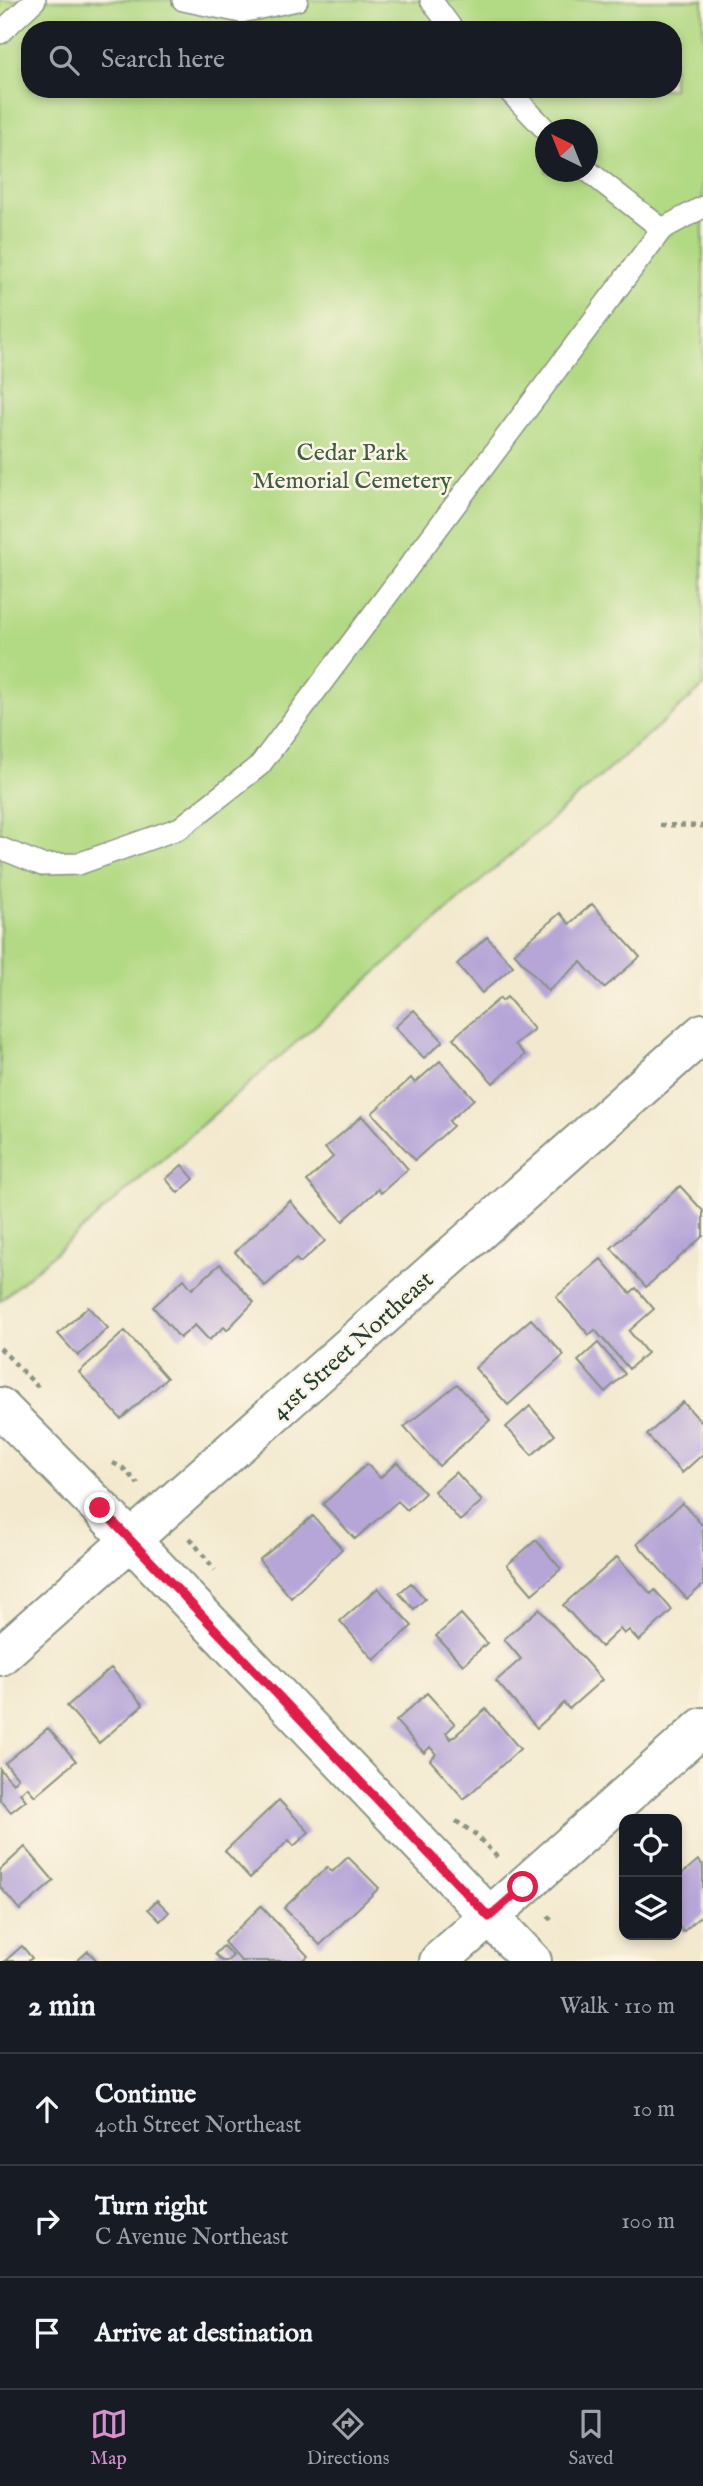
<!DOCTYPE html>
<html lang="en">
<head>
<meta charset="utf-8">
<style>
  :root { --surface:#171b24; --page:#20242c; --text:#f1f3f6; --muted:#9ea1a6; --line:#363941; --accent:#d690ce }
  body { margin:0; font-family:"IM FELL English",serif; background:var(--page); color:var(--text) }
  .controls { position:absolute; right:21px; bottom:21px; display:grid; overflow:hidden; border-radius:14px; box-shadow:0 4px 10px #0003 }
  .controls button { width:63px; height:63px; display:grid; place-items:center; padding:0; border:0; border-bottom:2px solid var(--line); background:var(--surface); color:var(--text); font:35px sans-serif }
  .compass { position:absolute; left:535px; top:119px; width:63px; height:63px; border-radius:50%; background:var(--surface); box-shadow:0 4px 10px #0003; rotate:317deg }
  .stop { position:absolute; width:21px; height:21px; margin:-16px; border:5px solid #e11d48; border-radius:50%; background:#fff }
  .stop.end { background:#e11d48; border-color:#fff; box-shadow:0 2px 7px #0008 }
  .list { margin:0; padding:0; list-style:none }
  h2 { display:flex; justify-content:space-between; align-items:center; height:91px; margin:0; padding:0 28px; font-size:30px }
  h2 small { font-size:23px; font-weight:400; color:var(--muted) }
  .list li { display:grid; grid-template-columns:46px 1fr auto; gap:21px; align-items:center; box-sizing:border-box; height:112px; padding:0 28px; border-top:2px solid var(--line) }
  .list b { display:block; font-size:26px; white-space:nowrap }
  .list p { margin:0; font-size:23px; white-space:nowrap; color:var(--muted) }
  .list em { font-size:23px; font-style:normal; color:var(--muted) }
  .icon { flex:none; width:38px; height:38px; fill:none; stroke:currentColor; stroke-width:2; stroke-linecap:round; stroke-linejoin:round }
  .map { position:relative; flex:none; width:703px; height:1961px; overflow:hidden }
  .search { position:absolute; background:var(--surface); box-shadow:0 4px 10px #0003; left:21px; right:21px; top:21px; height:77px; display:flex; align-items:center; gap:18px; box-sizing:border-box; padding:0 24px; border-radius:28px; color:var(--muted); font-size:26px }
  .sheet { height:427px; background:var(--surface) }
  nav { display:flex; justify-content:space-around; align-items:center; box-sizing:border-box; height:98px; border-top:2px solid var(--line); background:var(--surface); font-size:19px; color:var(--muted) }
  nav a { display:grid; justify-items:center; gap:4px }
  nav .on { color:var(--accent) }
  .map>svg:first-child { display:block }
  .green { fill:#b2d983; stroke:#688b5c; stroke-width:2; fill-rule:evenodd }
  .building { fill:#b6a6d8 }
  .lines { fill:none; stroke-linecap:round; stroke-linejoin:round }
  .lane-casing { stroke:#899382; stroke-width:24 }
  .street-casing { stroke:#899382; stroke-width:42 }
  .secondary-casing { stroke:#899382; stroke-width:42 }
  .path { stroke:#899382; stroke-width:4.5; stroke-dasharray:5 5; stroke-linecap:butt }
  .lane { stroke:#fff; stroke-width:21 }
  .street { stroke:#fff; stroke-width:38 }
  .secondary { stroke:#fff; stroke-width:38 }
  .route { stroke:#e11d48; stroke-width:9 }
  .labels { text-anchor:middle; stroke-width:5; stroke-linejoin:round; paint-order:stroke }
  .park-label { font-size:24px; fill:#3c5c44; stroke:#fcf5e5 }
  .street-label { font-size:24px; fill:#1f3d34; stroke:#fcf5e5 }
</style>
</head>
<body>
<div class="map">
<svg width="703" height="1961" viewBox="0 0 703 1961">
  <rect width="100%" height="100%" fill="#fcf5e5"/>
  <filter id="ink" filterUnits="userSpaceOnUse"><feTurbulence type="fractalNoise" baseFrequency=".0143" numOctaves="2"/><feDisplacementMap in="SourceGraphic" scale="14" xChannelSelector="R" yChannelSelector="G"/><feConvolveMatrix kernelMatrix="1 2 1 2 8 2 1 2 1" color-interpolation-filters="sRGB"/></filter>
  <filter id="wash" filterUnits="userSpaceOnUse"><feTurbulence type="fractalNoise" baseFrequency=".00686" numOctaves="4" result="noise"/><feDisplacementMap in="SourceGraphic" scale="28" xChannelSelector="R" yChannelSelector="G"/><feGaussianBlur stdDeviation="1.57" result="paint"/><feColorMatrix in="noise" values="0 0 0 0 0 0 0 0 0 0 0 0 0 0 0 0 0 1.4 0 .05"/><feComposite in="paint" operator="in"/></filter>
  <g filter="url(#wash)">
    <rect width="100%" height="100%" fill="#f3e9cf"/>
    <path class="green" d="M0 0H703V687L0 1301ZM30 30H673V89H30ZM546 130H588V172H546Z"/>
    <g id="blocks">
      <path class="building" d="M592 904 640 957 604 988 581 962 548 991 514 953 560 913 569 924Z
        M487 937 513 966 482 993 457 964Z
        M507 997 534 1029 515 1044 525 1055 493 1083 453 1038 500 998 502 1001Z
        M414 1010 443 1041 424 1058 395 1027Z
        M440 1061 474 1099 449 1121 453 1126 415 1160 372 1113 411 1078 415 1083Z
        M362 1116 408 1169 381 1193 378 1189 343 1221 307 1181 333 1157 325 1148Z
        M182 1165 194 1179 178 1193 166 1179Z
        M680 1186 703 1211V1236L646 1287 611 1248Z
        M290 1201 325 1241 300 1263 296 1259 265 1286 235 1252Z
        M601 1259 630 1293 636 1288 654 1309 629 1331 647 1353 629 1369 595 1330 589 1335 556 1297Z
        M220 1264 254 1302 227 1330 224 1327 209 1340 195 1325 180 1338 153 1307 184 1279 192 1289Z
        M88 1307 108 1328 78 1356 58 1334Z
        M531 1319 564 1355 508 1405 475 1368Z
        M125 1331 167 1378 121 1419 79 1372Z
        M598 1343 625 1374 605 1392 578 1361Z
        M457 1384 490 1420 439 1466 404 1427Z
        M683 1402 703 1424V1454L682 1473 647 1435Z
        M530 1406 555 1435 532 1455 506 1427Z
        M397 1462 425 1493 407 1510 398 1501 355 1539 323 1504 367 1464 380 1478Z
        M456 1472 482 1501 460 1521 434 1491Z
        M682 1503 703 1526V1585L687 1599 637 1544Z
        M313 1516 342 1549 291 1598 259 1560Z
        M536 1540 561 1569 532 1594 507 1565Z
        M617 1557 651 1594 655 1590 672 1610 639 1641 629 1630 624 1634 620 1629 601 1647 563 1605Z
        M411 1583 425 1599 414 1609 399 1593Z
        M378 1588 412 1626 374 1660 340 1621Z
        M539 1609 602 1680 569 1709 564 1703 537 1728 496 1681 521 1659 504 1639Z
        M461 1614 487 1643 463 1665 436 1636Z
        M111 1668 143 1705 99 1743 67 1706Z
        M427 1693 455 1724 446 1733 451 1739 486 1709 520 1749 464 1799 430 1760 436 1754 430 1747 424 1753 396 1721Z
        M48 1728 76 1761 35 1796 27 1787 20 1793 26 1800 11 1812 0 1800V1769L13 1783 18 1778 5 1763Z
        M279 1800 309 1832 294 1846 289 1840 250 1878 225 1851Z
        M25 1847 54 1881 20 1910 0 1887V1870Z
        M348 1857 379 1888 320 1945 284 1908 327 1867 332 1872Z
        M698 1860 703 1865V1914L683 1932 677 1924V1878Z
        M157 1900 169 1912 160 1921 148 1909Z
        M261 1906 308 1956 303 1961H241L224 1942Z
        M22 1946 32 1958 28 1961H5Z
        M223 1946 233 1956 227 1961H222L215 1954Z
        M88 1951 97 1961H77Z"/>
    </g>
  </g>
  <g filter="url(#ink)">
    <use href="#blocks" fill-opacity="0" stroke="#899382" stroke-width="2"/>
    <g class="lines">
      <g class="lane-casing">
        <path id="lane" d="M183 0 241 12 297 0
          M431 0 453 30
          M0 33 35 0
          M507 89 546 130
          M588 171 662 229
          M0 848 42 865 78 864 180 828 260 765 662 229 703 207"/>
      </g>
      <g class="street-casing">
        <path id="street" d="M0 1656 703 1033
          M439 1961 489 1917"/>
      </g>
      <g class="secondary-casing">
        <path id="secondary" d="M0 1407 100 1508 532 1961
          M489 1917 703 1727"/>
      </g>
      <path class="path" d="M660 825 703 826
        M0 1348 38 1387
        M113 1463 123 1468 138 1484
        M190 1538 215 1570
        M456 1821 475 1834 499 1859
        M548 1916 555 1923"/>
      <use href="#lane" class="lane"/>
      <use href="#street" class="street"/>
      <use href="#secondary" class="secondary"/>
    </g>
  </g>
  <g class="lines" filter="url(#ink)">
    <path class="route" d="M100 1508 489 1917 523 1887"/>
  </g>
  <g class="labels">
    <g class="park-label">
      <text x="352" y="460">Cedar Park<tspan x="352" dy="28">Memorial Cemetery</tspan></text>
    </g>
    <g class="street-label">
      <text transform="translate(352 1345) rotate(-42)" y="8">41st Street Northeast</text>
    </g>
  </g>
</svg>
<div class="controls">
<button><svg class="icon" aria-label="locate" viewBox="0 0 24 24"><circle cx="12" cy="12" r="6"/><path d="M12 2v4M12 18v4M2 12h4M18 12h4"/></svg></button>
<button><svg class="icon" aria-label="layers" viewBox="0 0 24 24"><path d="M12 4l9 5-9 5-9-5zM3 14l9 5 9-5"/></svg></button>
</div>
<svg class="compass" viewBox="-18 -18 36 36"><path d="M0-13l5 13h-10z" fill="#e53935"/><path d="M0 13l5-13h-10z" fill="#9ea1a6"/></svg>
<div class="stop" style="left:523px;top:1887px"></div>
<div class="stop end" style="left:100px;top:1508px"></div>
<div class="search"><svg class="icon" aria-label="search" viewBox="0 0 24 24"><circle cx="10" cy="10" r="6"/><path d="M15 15l6 6"/></svg>Search here</div>
</div>
<section class="sheet">
<h2>2 min<small>Walk · 110 m</small></h2>
<ul class="list">
<li><svg class="icon" aria-label="ahead" viewBox="0 0 24 24"><path d="M12 20V5M6 11l6-6 6 6"/></svg><div><b>Continue</b><p>40th Street Northeast</p></div><em>10 m</em></li>
<li><svg class="icon" aria-label="right" viewBox="0 0 24 24"><path d="M7 20v-9h11M14 6l5 5-5 5"/></svg><div><b>Turn right</b><p>C Avenue Northeast</p></div><em>100 m</em></li>
<li><svg class="icon" aria-label="arrive" viewBox="0 0 24 24"><path d="M6 21V4h12l-3 4 3 4H6"/></svg><div><b>Arrive at destination</b></div></li>
</ul>
</section>
<nav>
<a class="on"><svg class="icon" aria-label="map" viewBox="0 0 24 24"><path d="M3 6l6-2 6 2 6-2v14l-6 2-6-2-6 2zM9 4v14M15 6v14"/></svg>Map</a>
<a><svg class="icon" aria-label="directions" viewBox="0 0 24 24"><path d="M12 3l9 9-9 9-9-9zM9 14v-3h6M13 9l2 2-2 2"/></svg>Directions</a>
<a><svg class="icon" aria-label="saved" viewBox="0 0 24 24"><path d="M7 4h10v16l-5-4-5 4z"/></svg>Saved</a>
</nav>
</body>
</html>
